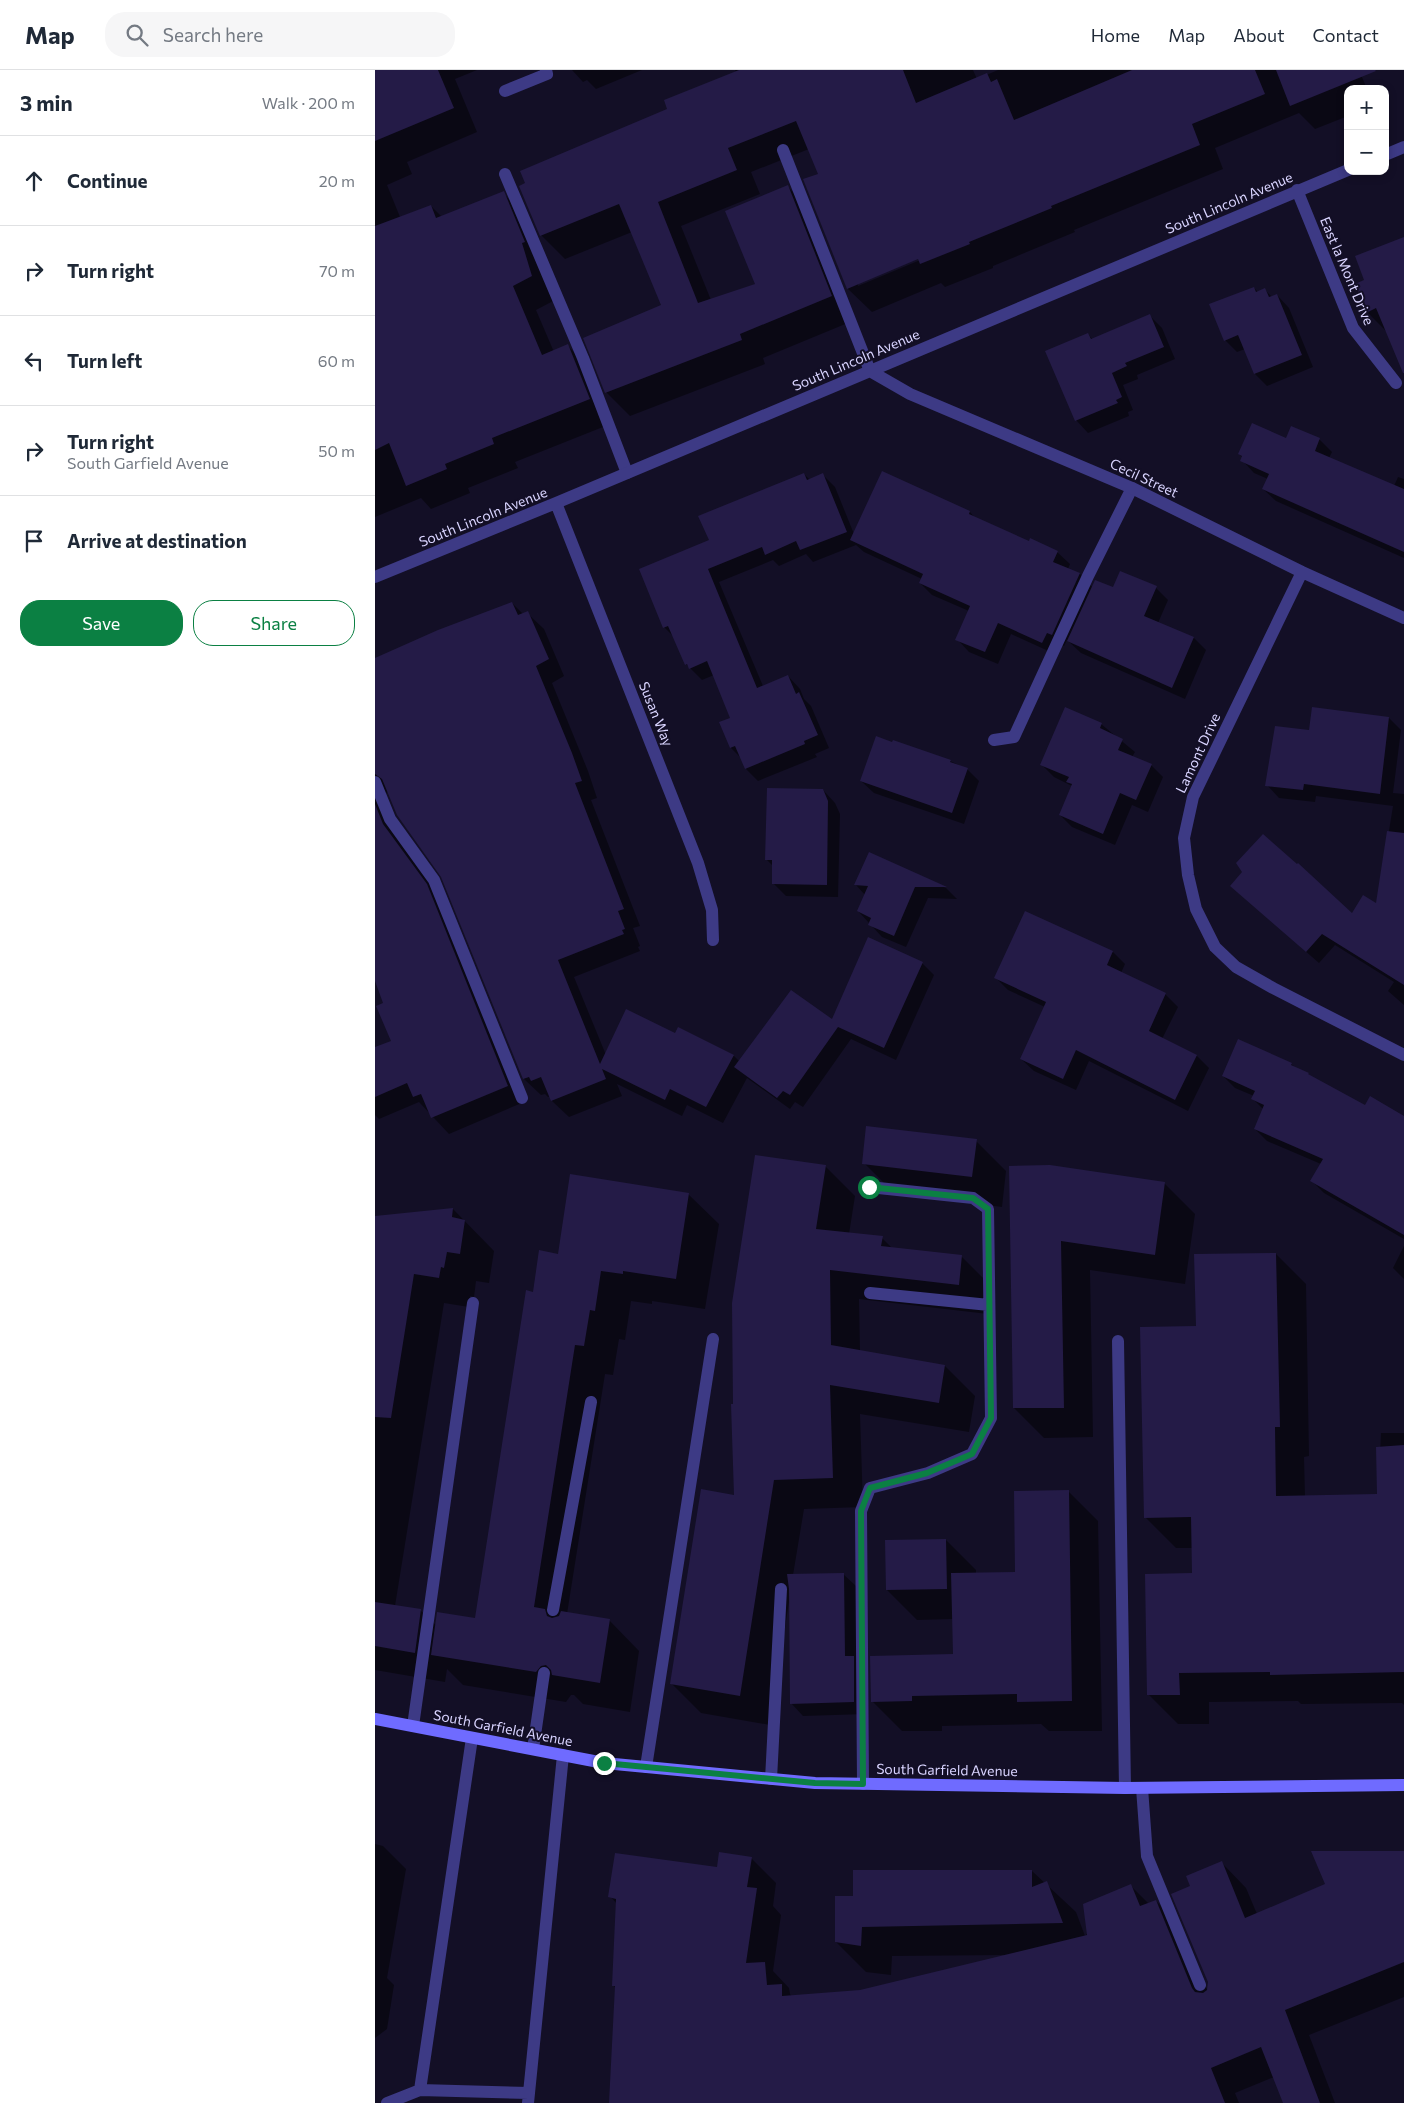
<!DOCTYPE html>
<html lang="en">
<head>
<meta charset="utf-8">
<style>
  :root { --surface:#fff; --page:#f6f6f7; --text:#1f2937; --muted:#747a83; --line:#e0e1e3; --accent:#0b8043 }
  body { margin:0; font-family:Commissioner,sans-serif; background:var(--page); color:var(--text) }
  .controls { position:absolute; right:15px; top:15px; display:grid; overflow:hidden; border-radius:10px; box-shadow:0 2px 8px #0003 }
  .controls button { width:45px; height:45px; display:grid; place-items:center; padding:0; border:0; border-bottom:1px solid var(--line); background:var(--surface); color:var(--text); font:25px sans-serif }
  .stop { position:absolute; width:15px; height:15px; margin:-11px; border:4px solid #0b8043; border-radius:50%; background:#fff }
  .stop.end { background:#0b8043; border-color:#fff; box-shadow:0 1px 5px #0008 }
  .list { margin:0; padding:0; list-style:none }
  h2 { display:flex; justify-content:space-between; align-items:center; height:65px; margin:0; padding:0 20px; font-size:21px }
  h2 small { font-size:16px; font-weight:400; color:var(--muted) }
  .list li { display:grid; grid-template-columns:32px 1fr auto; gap:15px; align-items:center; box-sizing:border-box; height:90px; padding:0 20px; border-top:1px solid var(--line) }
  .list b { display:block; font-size:19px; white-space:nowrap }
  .list p { margin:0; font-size:16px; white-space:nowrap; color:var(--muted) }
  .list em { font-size:16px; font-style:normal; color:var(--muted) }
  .actions { display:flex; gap:10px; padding:15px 20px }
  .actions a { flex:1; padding:11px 0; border:1px solid var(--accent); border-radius:20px; text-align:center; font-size:18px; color:var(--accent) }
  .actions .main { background:var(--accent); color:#fff }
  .icon { flex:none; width:28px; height:28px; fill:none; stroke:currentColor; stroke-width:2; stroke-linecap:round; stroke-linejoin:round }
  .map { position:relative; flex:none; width:1029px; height:2033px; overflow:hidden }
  header { display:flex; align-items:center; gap:30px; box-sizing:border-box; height:70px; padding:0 25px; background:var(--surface); border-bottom:1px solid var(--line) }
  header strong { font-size:24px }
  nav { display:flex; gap:28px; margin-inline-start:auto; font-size:18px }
  .search { width:350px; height:45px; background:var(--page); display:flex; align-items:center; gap:12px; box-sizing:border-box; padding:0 18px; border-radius:20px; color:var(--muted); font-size:19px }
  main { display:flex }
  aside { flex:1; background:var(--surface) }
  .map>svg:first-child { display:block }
  .shadow { fill:#0007; fill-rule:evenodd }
  .building { fill:#241b47 }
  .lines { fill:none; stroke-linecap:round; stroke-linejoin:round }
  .lane { stroke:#3d3a85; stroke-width:12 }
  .street { stroke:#3d3a85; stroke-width:12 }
  .secondary { stroke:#6f6bff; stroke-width:12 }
  .route { stroke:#0b8043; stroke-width:6 }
  .labels { text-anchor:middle; stroke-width:4; stroke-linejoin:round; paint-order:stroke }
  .street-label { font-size:14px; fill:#d9d4ff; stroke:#130f26 }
</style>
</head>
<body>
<header>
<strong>Map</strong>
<div class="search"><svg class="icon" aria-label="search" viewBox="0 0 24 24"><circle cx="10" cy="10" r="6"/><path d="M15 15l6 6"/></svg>Search here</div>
<nav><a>Home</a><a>Map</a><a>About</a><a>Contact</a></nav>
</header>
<main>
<aside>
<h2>3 min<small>Walk · 200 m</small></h2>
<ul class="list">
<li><svg class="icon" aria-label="ahead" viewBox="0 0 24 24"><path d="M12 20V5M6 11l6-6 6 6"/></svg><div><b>Continue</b></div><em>20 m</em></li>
<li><svg class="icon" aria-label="right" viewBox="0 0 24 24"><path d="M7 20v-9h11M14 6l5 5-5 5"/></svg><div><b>Turn right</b></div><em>70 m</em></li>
<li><svg class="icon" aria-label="left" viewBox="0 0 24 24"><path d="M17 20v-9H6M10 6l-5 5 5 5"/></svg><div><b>Turn left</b></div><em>60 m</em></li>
<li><svg class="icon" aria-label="right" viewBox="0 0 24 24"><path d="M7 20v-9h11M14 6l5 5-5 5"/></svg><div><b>Turn right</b><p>South Garfield Avenue</p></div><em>50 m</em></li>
<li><svg class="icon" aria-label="arrive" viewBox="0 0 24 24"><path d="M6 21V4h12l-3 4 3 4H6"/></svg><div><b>Arrive at destination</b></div></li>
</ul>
<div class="actions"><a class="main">Save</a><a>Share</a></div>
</aside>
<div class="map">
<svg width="1029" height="2033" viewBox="0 0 1029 2033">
  <rect width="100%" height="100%" fill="#130f26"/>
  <path class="shadow" d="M0 0H102L80 9 102 62 32 92 37 104 12 115 25 147 56 136 67 147 128 123 152 147 180 230 161 240 179 282 193 276 217 300 238 353 140 392 143 398 93 418 95 423 56 439 46 428 0 447Z
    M197 0H267L221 19 212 10 208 12Z
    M360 0H598L602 9 623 0H984L992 19H973V46L940 59 924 43 840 78 848 99 699 160 700 162 618 196V198L570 217 566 213 497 242 473 219 444 104 434 79 376 102 385 124 306 156 336 230 381 214 413 117 437 141 480 250 388 288 390 294 255 346 231 322 288 236 257 162 190 189 166 165 294 39 361 2ZM549 186 550 188 483 216V213Z
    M1029 168V275L1013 263 992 242 990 211Z
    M879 218 883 222 890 220 897 227 902 225 914 238 938 297 892 316 880 304 870 279 862 282 850 270Z
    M775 246 787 258 800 289 762 305 763 309 748 315 758 340 753 342 754 346 713 363 701 350 713 264 718 270Z
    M917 357 945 370 957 382 954 388 1019 416 1023 407 1029 409V488L901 431 888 419 893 409 879 403 867 390 868 388 864 384 912 370Z
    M507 402 595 442 600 448 654 472 682 482 695 494 693 499 705 504 718 518H781L793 530 783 553 819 568 831 580 810 629 706 583 692 570 689 576 684 574 680 584 636 564 623 594 594 582 582 569 594 541 557 525 545 513 547 509 489 482 481 475 438 492 431 484 404 496 398 490 344 512 388 616 413 606 425 619 429 629 436 636 454 678 440 684 442 687 383 711 371 699 366 688 356 678V648L339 605 327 610 311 594 300 568 289 557 335 470 429 404 435 410 448 405 460 417 479 464Z
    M137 533 148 544 152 543 169 559 189 606 177 613 213 701 222 728 216 730 265 856 258 858 265 876 263 877 265 881 199 907 231 985 300 965 359 986 364 991 457 951 547 893 559 905 521 990 476 969 428 1037 420 1032 415 1039 372 1008 348 1053 312 1035 307 1046 242 1014 247 1026 194 1047 177 1031 175 1026 173 1027 170 1024 166 1025 149 1009 68 806 14 721 10 724 9 732 68 832 149 1032 74 1064 44 1032 4 1049 0 1045V979L17 972 10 933 0 907V590Z
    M1014 648 1026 660 1018 723 1029 724V935L1013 921 1019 912 960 875 944 893 856 816 977 845 1002 835 1018 736 941 726 940 732 904 728 892 715 935 662Z
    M726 654 760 682 757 687 776 695 788 707 773 742 757 735 740 775 697 757 685 745 697 716 679 707 667 695Z
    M575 691 592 699 604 711 589 754 499 723 486 711Z
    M448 720 460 733 465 744 463 827 411 826 398 813V796L391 789Z
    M495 784 571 818 582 829 553 828 531 877 507 867 483 841 490 825 481 815Z
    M738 882 750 894 746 903 790 924 803 937 787 969 822 986 834 998 813 1041 714 991 701 1020 659 1001 646 989 670 937 633 920 621 908Z
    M916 994 921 998 990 1037 1029 1047V1169L949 1123 937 1111 946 1094 892 1071 880 1059 889 1040 878 1029 879 1026 860 1018 848 1006Z
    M601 1071 631 1101 627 1137 519 1123 489 1093Z
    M450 1096 480 1126 474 1164 507 1168 518 1179 587 1187 617 1217 613 1244 484 1229 485 1282 570 1296 600 1326 594 1362 485 1344 488 1437 429 1439 418 1505 468 1504 481 1516 491 1644 428 1646 416 1633 415 1533 414 1532 395 1655 326 1643 296 1613 360 1426 359 1335Z
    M675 1097 790 1114 820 1144 810 1214 715 1200 718 1367 669 1368 639 1338Z
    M313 1124 344 1154 330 1239 277 1231V1234L256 1231 250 1270 244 1269 238 1305 230 1304 192 1544 234 1550 264 1581 255 1642 208 1634 199 1625H196L191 1632 88 1615 72 1599 70 1612 0 1600V1148L78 1139 119 1181 114 1213 101 1211 99 1227 95 1226 94 1237 69 1233 20 1536 46 1541 62 1556 101 1550 159 1223 184 1185Z
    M1029 1176V1209L1018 1198Z
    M901 1184 931 1214 934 1386 929 1387 930 1427 1003 1426 1006 1363H1029V1635L1027 1633 926 1634 923 1631 834 1632V1654H803L773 1624 818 1504 817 1478H801L771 1448 822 1257Z
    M693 1421 723 1451 727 1661H674L666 1654 567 1656V1661H527L497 1631 579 1586 578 1549 542 1550 512 1520 571 1470 601 1500V1504L641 1503Z
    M0 1774 8 1776 31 1799 12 1908 19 1915 12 1959 0 1968Z
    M1029 1785V1927L934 1965 960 2033H909L899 2007 860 2023 864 2033H235L241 1918 238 1915 242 1834 235 1826 343 1799 376 1788 401 1813 398 1836 406 1845 398 1901 414 1918 415 1924 417 1927 485 1921 634 1885 517 1886 516 1905 491 1902 461 1872 479 1827 657 1801 701 1842 710 1866 756 1816 774 1834 781 1831 806 1856 833 1922 834 1912 817 1817 847 1793 871 1818 882 1844Z"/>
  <path class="building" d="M0 0H63L79 38 0 71Z
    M364 0H528L541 33 612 3 616 12 622 9 639 50 757 0H880L890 24 817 54 825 75 676 136 677 138 594 172 595 174 545 194 543 189 472 219 428 109 443 104 421 51 353 78 362 100 283 132 323 233 380 214 350 141 413 115 457 226 365 264 367 270 230 323 208 268 286 235 244 134 165 166 144 116 150 113 145 101 292 39 289 30Z
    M901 0H1000L1001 1 915 36Z
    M129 121 150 172 147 173 157 206 138 216 167 285 193 274 215 329 117 368 119 374 70 394 72 399 31 416 14 373 0 380V156L56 135 61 148Z
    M1029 167V303H1028L1001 238 991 243 980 214 989 210 980 186Z
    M879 217 881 222 890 218 894 227 902 224 927 285 879 304 863 265 849 271 834 234Z
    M775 244 789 277 750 293 752 296 737 303 747 327 741 330 743 333 700 351 670 281 713 263 716 269Z
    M877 353 911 368 916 356 945 368 940 381 1029 419V482L887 419 894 404 865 391 867 386 863 384Z
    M507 401 595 441 594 444 654 471 655 468 683 481 678 492 705 503 677 565 672 563 667 573 623 553 610 582 580 570 595 536 544 513 548 504 475 470Z
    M429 403 432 410 448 403 472 462 425 480 421 471 390 485 387 477 333 499 382 618 413 605 421 624 424 622 443 665 429 671 430 674 370 699 360 676 355 678 344 652 355 648 332 591 314 599 312 594 310 595 293 556 288 558 264 499 334 470 323 446Z
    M745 501 782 516 769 546 819 567 797 618 692 571 720 510 738 517Z
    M137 532 143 545 153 541 174 589 161 596 197 683 207 711 200 713 249 839 243 841 250 859 247 860 249 864 183 890 225 994 251 939 300 963 303 957 359 985 331 1037 295 1019 290 1030 227 999 231 1009 176 1031 166 1007 156 1011 154 1007 148 1009 66 807 22 745 7 709 0 704V588L63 560Z
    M690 637 727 653 725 658 748 669 743 680 777 694 761 730 745 723 728 764 684 745 697 714 691 712 694 707 665 695Z
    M937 637 1014 647 1005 724 929 714 928 720 890 716 900 656 934 660Z
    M501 666 517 672 518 670 576 690 575 692 593 698 577 743 485 711Z
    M392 718 448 719 453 731 452 815 397 814V790H390Z
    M0 734 8 754 52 814 133 1016 56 1048 46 1024 38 1027 32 1013 0 1027V977L16 971 1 936 8 933 0 911Z
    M1012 761 1029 763V915L947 864 931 882 855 816 867 802 861 793 888 764 922 794 923 793 977 843 988 825 1001 833Z
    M494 782 572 817H540L519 866 493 855 496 848 482 841 493 816 479 815Z
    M650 841 738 881 732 895 791 923 774 961 822 985 800 1030 701 980 688 1009 645 989 671 932 619 908Z
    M493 867 548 892 509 978 463 957 415 1025 408 1021 402 1028 359 997 416 920 457 949Z
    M863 969 917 993 916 995 934 1003 933 1004 990 1035 995 1026 1029 1046V1165L935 1111 948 1089 879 1059 889 1035 876 1029 880 1021 847 1006Z
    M491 1056 602 1069 597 1107 487 1094Z
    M380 1085 451 1095 441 1159 508 1166 506 1176 587 1185 584 1215 455 1200 456 1275 570 1295 564 1333 455 1315 458 1408 399 1410 365 1626 295 1614 326 1419 359 1425 356 1334H358L357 1233Z
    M675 1095 790 1112 780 1185 686 1171 689 1338H638L634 1096Z
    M195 1104 314 1123 301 1209 248 1201V1204L226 1201 220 1241 215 1240 209 1276 200 1275 159 1537 170 1539 172 1546 177 1548 184 1546 186 1541 235 1549 225 1613 177 1605 176 1600 171 1595 166 1596 161 1602 56 1585 62 1542 100 1548 151 1220 158 1222 164 1180 183 1184Z
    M78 1138 77 1147 90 1150 85 1184 72 1182 69 1198 66 1197 64 1208 39 1204 16 1348 0 1347V1146Z
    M901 1183 905 1357H900L901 1426 1002 1424 1001 1377 1029 1375V1602L895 1605V1602L804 1603 805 1625H772L770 1504 817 1503 816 1447 769 1448 765 1257 821 1256 819 1184Z
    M694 1420 697 1631 642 1632V1624L537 1626V1631L496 1632 495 1586 578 1584 576 1503 640 1502 639 1421Z
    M571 1469 572 1519 511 1520 510 1470Z
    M469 1503 470 1586H479V1632L415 1634 414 1519 412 1504Z
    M0 1532 46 1539 40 1583 0 1576Z
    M936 1781H1029V1892L910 1940 945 2033H908L886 1977 836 1998 850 2033H234L240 1916H237L241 1829 233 1827 240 1783 342 1797 344 1782 377 1787 372 1817 382 1818 371 1893 390 1892 392 1915 407 1914V1926L485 1920 712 1865 708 1834 756 1814 765 1836 781 1830 817 1918 820 1922 828 1923 832 1920 833 1912 796 1824 815 1816 811 1806 847 1791 870 1848 950 1814Z
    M478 1800H657V1817L672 1811 688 1853 487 1857 486 1876 460 1872V1826H478Z"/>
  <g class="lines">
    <path class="lane" d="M130 21 172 4 171 0
      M408 80 495 301
      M130 104 208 288 252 403
      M619 670 639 667 713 506 757 418
      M0 712 15 749 59 810 147 1028
      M495 1223 614 1235
      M743 1271 750 1718
      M178 1540 216 1332
      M38 1656 98 1233
      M158 1679 169 1603
      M271 1697 338 1269
      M396 1709 406 1519
      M488 1714 486 1441 495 1418 553 1403 597 1384 616 1348 613 1139 598 1128 494 1117
      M767 1718 772 1786 825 1915
      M45 2020 97 1668
      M12 2033 45 2020 154 2023
      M153 2033 188 1685"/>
    <path class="street" d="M1010 85 1029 77
      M922 120 978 258 1021 313
      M495 301 535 324 757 418 927 502 1029 548
      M181 433 323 793 337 840 338 870
      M927 502 818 727 809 768 813 805 821 839 840 877 861 897 898 918 1029 985
      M0 507 181 433 973 100"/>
    <path class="secondary" d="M0 1649 229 1693 440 1713 750 1718 1029 1715"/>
  </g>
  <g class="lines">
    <path class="route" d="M229 1693 440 1713 488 1714 486 1441 495 1418 552 1403 597 1384 616 1348 613 1139 598 1128 494 1117"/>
  </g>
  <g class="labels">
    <g class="street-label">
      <text transform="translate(854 133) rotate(-23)" y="5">South Lincoln Avenue</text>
      <text transform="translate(972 201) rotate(67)" y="5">East la Mont Drive</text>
      <text transform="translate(481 290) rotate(-23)" y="5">South Lincoln Avenue</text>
      <text transform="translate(769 408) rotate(25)" y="5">Cecil Street</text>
      <text transform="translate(108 447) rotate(-22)" y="5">South Lincoln Avenue</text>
      <text transform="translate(281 644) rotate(68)" y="5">Susan Way</text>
      <text transform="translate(823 683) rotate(-65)" y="5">Lamont Drive</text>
      <text transform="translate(128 1658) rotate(11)" y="5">South Garfield Avenue</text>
      <text transform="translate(572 1700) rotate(1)" y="5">South Garfield Avenue</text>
    </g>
  </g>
</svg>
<div class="controls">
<button>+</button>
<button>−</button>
</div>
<div class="stop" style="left:494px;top:1117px"></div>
<div class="stop end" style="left:229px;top:1693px"></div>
</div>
</main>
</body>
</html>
